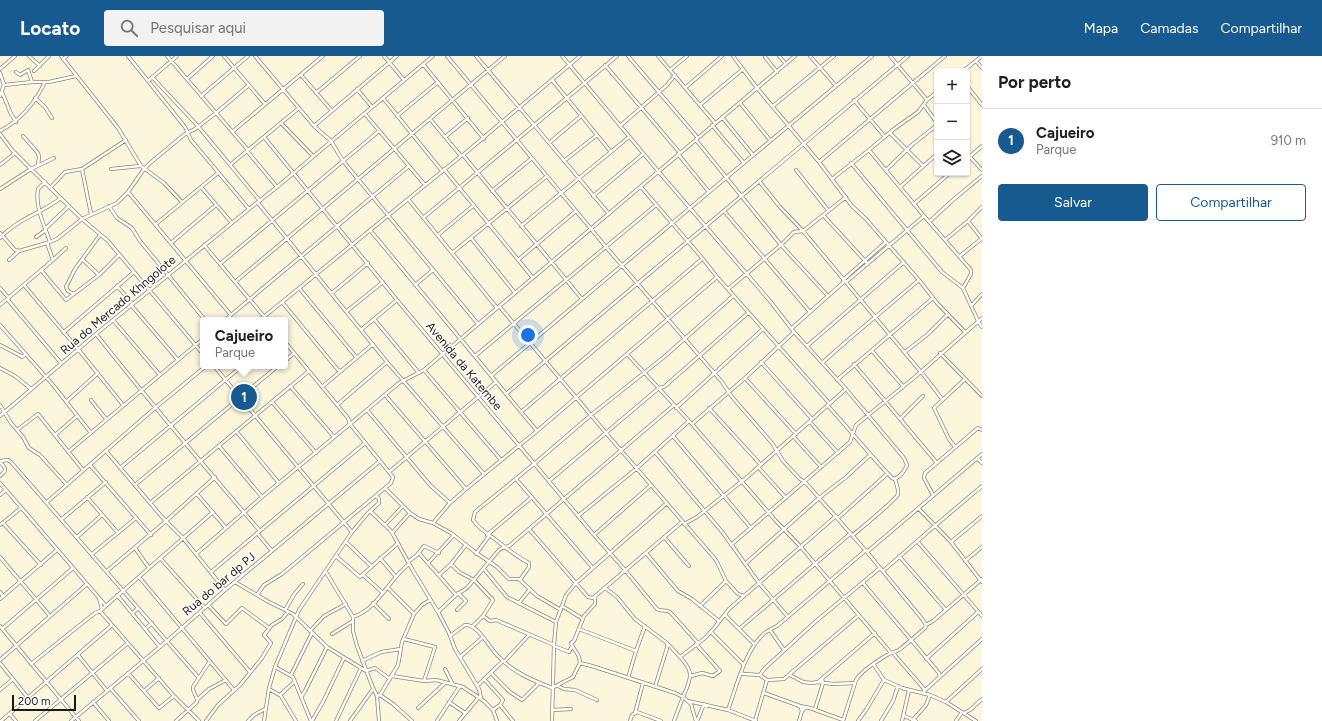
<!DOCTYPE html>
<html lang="pt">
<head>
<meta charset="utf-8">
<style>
  :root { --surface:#fff; --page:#f2f2f2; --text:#202124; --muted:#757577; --line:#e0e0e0; --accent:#165a8f }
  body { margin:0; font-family:Figtree,sans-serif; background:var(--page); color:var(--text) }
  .controls { position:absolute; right:12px; top:12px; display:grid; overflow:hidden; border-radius:4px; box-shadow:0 1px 3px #0004 }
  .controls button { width:36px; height:36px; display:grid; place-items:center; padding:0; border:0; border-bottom:1px solid var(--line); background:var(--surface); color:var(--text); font:20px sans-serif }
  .scale { position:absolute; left:12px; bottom:10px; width:64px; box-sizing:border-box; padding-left:4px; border:2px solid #1c1a11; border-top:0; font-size:11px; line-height:14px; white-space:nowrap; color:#1c1a11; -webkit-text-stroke:3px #fff; paint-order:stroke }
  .you { position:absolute; left:528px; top:279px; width:14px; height:14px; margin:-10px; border:3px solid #fff; border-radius:50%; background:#1a73e8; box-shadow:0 0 0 6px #1a73e833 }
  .badge { display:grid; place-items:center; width:26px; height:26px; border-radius:50%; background:var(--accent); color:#fff; font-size:13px; font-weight:700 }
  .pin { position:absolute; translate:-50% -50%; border:2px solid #fff; box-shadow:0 1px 4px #0006 }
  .popup { position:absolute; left:200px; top:261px; width:88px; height:52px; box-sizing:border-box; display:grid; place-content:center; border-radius:4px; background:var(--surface); filter:drop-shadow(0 1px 3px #0005); font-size:13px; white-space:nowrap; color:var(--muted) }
  .popup b { font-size:15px; color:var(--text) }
  .popup::after { content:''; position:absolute; left:50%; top:100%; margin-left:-8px; border:8px solid transparent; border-top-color:var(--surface) }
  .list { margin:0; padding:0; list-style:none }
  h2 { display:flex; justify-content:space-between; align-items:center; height:52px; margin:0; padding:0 16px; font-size:17px }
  h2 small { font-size:13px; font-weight:400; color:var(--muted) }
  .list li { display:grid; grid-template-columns:26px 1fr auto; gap:12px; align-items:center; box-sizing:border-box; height:64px; padding:0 16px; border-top:1px solid var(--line) }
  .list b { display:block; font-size:15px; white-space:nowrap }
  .list p { margin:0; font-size:13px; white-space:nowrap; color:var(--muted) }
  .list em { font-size:13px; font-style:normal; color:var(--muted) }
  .actions { display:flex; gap:8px; padding:12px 16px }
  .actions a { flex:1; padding:9px 0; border:1px solid var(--accent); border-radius:4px; text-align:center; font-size:14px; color:var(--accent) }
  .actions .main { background:var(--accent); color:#fff }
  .icon { flex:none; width:22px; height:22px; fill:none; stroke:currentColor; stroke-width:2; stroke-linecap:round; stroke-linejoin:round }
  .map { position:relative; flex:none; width:982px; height:665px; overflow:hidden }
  header { display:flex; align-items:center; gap:24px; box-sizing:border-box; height:56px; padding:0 20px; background:var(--accent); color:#fff }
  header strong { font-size:19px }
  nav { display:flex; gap:22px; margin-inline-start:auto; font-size:14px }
  .search { width:280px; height:36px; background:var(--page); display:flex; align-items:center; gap:10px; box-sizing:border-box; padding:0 14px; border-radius:4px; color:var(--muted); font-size:15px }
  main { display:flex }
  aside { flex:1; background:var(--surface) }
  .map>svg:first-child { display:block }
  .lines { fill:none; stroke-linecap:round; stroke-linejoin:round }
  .minor-casing { stroke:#8c876f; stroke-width:4 }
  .minor { stroke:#fff; stroke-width:2.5 }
  .labels { text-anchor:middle; stroke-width:3; stroke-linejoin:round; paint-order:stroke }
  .street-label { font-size:12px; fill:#1c1a11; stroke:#fff }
</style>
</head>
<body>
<header>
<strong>Locato</strong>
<div class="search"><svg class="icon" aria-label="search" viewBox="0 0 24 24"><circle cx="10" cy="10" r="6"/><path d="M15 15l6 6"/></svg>Pesquisar aqui</div>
<nav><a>Mapa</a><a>Camadas</a><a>Compartilhar</a></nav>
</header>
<main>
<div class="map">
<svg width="982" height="665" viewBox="0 0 982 665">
  <rect width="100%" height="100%" fill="#fbf6dc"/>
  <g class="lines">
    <g class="minor-casing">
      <path id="minor" d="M29 0 40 10
        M61 0 118 72 141 110 164 127 182 146
        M128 0 185 71 191 84 249 153
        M167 0 248 94
        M224 0 265 48
        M255 0 314 70 331 85 343 105 478 268
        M384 0 404 24
        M447 0 606 191 722 326 732 341 772 387 783 405 800 423 805 426 867 496 923 564 926 569
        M476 0 609 158
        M562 0 658 115 770 245 794 276 846 333 904 402 907 409C905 415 900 420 895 423
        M628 0 698 82
        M658 0 715 67
        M733 0 757 32 819 106 852 150 866 163 919 224 937 247 965 276
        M779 0 786 8
        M810 0 836 30
        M890 0 927 44
        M765 1 777 16
        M63 3 67 0
        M976 5 982 12
        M423 8 484 83
        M605 9 680 97
        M0 13 15 0
        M670 14 687 0
        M34 15 49 0
        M963 15 982 0
        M16 16 20 19 28 14 32 26
        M0 17 4 29 0 40
        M301 19 332 55
        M152 21 197 69 260 145
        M187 23 213 0
        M552 24 611 96
        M148 25 177 0
        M4 29 32 26H49L76 20
        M967 30 982 49
        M685 32 722 0
        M357 33 372 51
        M2 36 11 58 16 66
        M316 37 360 0
        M201 40 248 0
        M35 42 45 51 52 62
        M383 42 442 115
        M854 44 885 81
        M740 47 770 84
        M700 49 743 13
        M924 49 937 67
        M773 50 834 0
        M365 58 425 129
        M397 60 438 26
        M722 61 753 99
        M430 63 461 100
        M281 67 313 100
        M712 69 744 107
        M314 70 397 0
        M620 70 667 29 675 19
        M0 75C21 64 35 47 45 26
        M232 76 323 0
        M890 77 923 110
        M0 78 12 94 31 113 82 163 108 185 203 298
        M23 80 38 97 39 101 38 109
        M264 81 397 244 594 479 625 514 657 553C661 556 665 553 670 556L698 587
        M445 81 468 62
        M696 84 781 189 828 240
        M549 87 581 60
        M869 94 924 160 971 214V218L963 232 978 265 982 271
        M247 95 277 131
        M463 99 582 243
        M970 101 982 114
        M967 103 982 90
        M564 105 597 79
        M819 106 945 0
        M851 107 942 216 963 232
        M0 109 15 97
        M230 109 299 52
        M82 113 91 158
        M111 113 140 110
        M444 113 533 222
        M796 114 828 154
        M886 114 913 88 937 69
        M832 123 869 94 894 73 918 56 927 44 937 36
        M759 125 780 151 803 175 875 261 926 322 942 343
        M45 126 38 133C35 152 44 168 50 186
        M201 131 232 167
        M641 131 703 203 717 221 830 348
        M900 131 937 98
        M50 132 65 116 82 113 126 84
        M0 133 31 113 54 102
        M492 135 532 102
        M128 136 231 259
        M709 136 872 0
        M593 140 643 98
        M408 143 497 252
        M258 147 387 306 484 418
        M914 148 950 117
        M109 150 117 162 132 172 140 185 205 264
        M724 155 810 256
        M823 159 868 208
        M423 162 617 0
        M968 165 982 183
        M929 166 953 144 982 120
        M156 168 218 117
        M521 170 629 81
        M45 173 69 150
        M370 174 537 375
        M0 177 15 194 19 195 47 187 57 183 82 163 117 147 128 136 144 113 150 107 185 78 195 73 216 57 249 29
        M438 179 474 149
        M36 181 46 174
        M0 182C17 163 42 157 61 142
        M471 182 515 237
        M945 184 968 165 982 151
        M171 187 216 149
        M204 189 267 264
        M452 197 547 120
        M960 200 981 183
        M82 203 99 219
        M9 204 19 195
        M53 204 66 192
        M518 204 576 155
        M220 208 379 75
        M41 214 66 244 99 219 119 199
        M843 224 886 186
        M235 226 505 0
        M846 226 924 160
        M24 229 78 293 123 349
        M415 229 433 214
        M117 230 133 248
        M0 232 9 242
        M299 232 357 302
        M728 233 781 189 794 176 803 175 846 141
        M332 237 368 207
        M74 238 68 235 66 231 75 213 100 179
        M7 243 61 307
        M282 246 338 314 341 315
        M0 249 53 204 47 187
        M131 249 178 304
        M499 250 606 377 716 504 726 525 738 538 744 540
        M971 250 982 238
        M347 255 383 226
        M374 263 419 317
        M113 264 160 319
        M225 264 409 110
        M260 264 461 100 463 99 580 0
        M0 269 53 329 91 377
        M792 272 845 225
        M362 273 397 244
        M64 276 134 216
        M96 278C149 345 204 410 260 475
        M285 286 348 362 350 368 399 327 424 314 795 0
        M0 289 21 300 22 301 26 298
        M807 290 904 206
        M872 295 903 330
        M905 296 928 278 948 258
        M940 297 982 340
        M627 298 692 368 776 465 800 490 891 597
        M475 300 656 149
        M285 305 294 297
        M761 306 812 363
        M822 307 848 284 919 224
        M854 308 937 407
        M214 310 352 476
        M0 312 15 320 31 333
        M424 314 501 404
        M491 320 709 136 678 98
        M745 322 796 378
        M837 324 933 242
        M290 330 334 381
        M322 331 373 288
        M506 338 908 0
        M385 339 466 433
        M91 344 106 363
        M66 346 98 317
        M272 346 316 397
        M0 349 11 367 23 381 29 392 40 399 67 429
        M337 349 387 306
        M828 350C850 374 870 399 892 422L895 423C896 427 899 434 898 438 896 444 860 473 853 479
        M676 352 763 273
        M709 352 761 409
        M367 354 430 429 450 447
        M521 356 702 203
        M0 360 96 278 254 149 277 131 433 0
        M901 362 923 340
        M810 366 838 397
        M692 368 745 322 794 276
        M17 374 38 358 83 414
        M236 375 279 427
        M55 379 77 360
        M673 380 751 472
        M793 380 821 411
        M219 390 262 441
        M955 391 949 383 934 352 965 323
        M106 395 162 461 183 482 225 534
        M68 396 203 283
        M655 396 723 477 759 527 788 561
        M977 402 982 407
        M0 405 8 404 11 406 199 622
        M0 406 5 412V415L0 420
        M90 409 151 479
        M758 411 786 442
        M120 412 242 310
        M389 416 496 326
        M516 423 593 512
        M549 425 653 337 659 332 664 331 748 257
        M0 427 106 550
        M135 429 278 310
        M385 432 410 457 419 463 433 467 451 477 475 496 497 511 509 523H519L537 540 561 554
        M197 438 226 472
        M0 439 6 434
        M933 439 924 422 925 417 978 372 982 374
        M87 441 118 477
        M47 446 155 352 206 310
        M150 447 309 315
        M919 453 951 486 982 526
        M370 455 390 474 394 480 412 513 438 556 449 577 455 593 479 633 481 642
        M578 460 637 412 689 365
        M838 462 887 418
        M62 463 106 426
        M3 467 41 509
        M433 467 450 447 466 433 537 375 717 221
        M684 468 697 461 746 422 846 333
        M0 469 21 452
        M385 469 402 451
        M529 473 588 541 593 542 682 466
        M257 477 272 495
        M392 477 410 457
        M487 479 532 441
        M594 479 651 429
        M77 481 102 459
        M664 481 689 510
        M917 485 982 560
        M346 486 371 510
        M951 486 982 460
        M731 489 850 386 856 369 915 321 982 262
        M135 492 149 512
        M867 496 982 398
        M419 497 456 539
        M646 497 678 535 692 543 719 565
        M92 498 136 462
        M196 498 262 441 350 368 393 421 391 427 282 518 264 529 257 539
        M476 498 489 480
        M336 500 360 521 398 487
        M899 500 946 554
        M0 501 50 560
        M160 502 205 552
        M380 502 396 521
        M965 505 982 491
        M408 506 417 499 424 490 439 497
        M428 507 454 479
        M746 507 819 442 845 422 870 399
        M451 508 459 516 474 524 493 544 483 560 473 570
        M484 513 507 541 556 566
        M107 515 166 465 215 421
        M883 515 930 474 982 430
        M211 516 365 387
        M326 516 353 561V575L357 590 373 632 377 640 379 665
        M363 519 383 537
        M439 519 451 508 465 490
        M139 521 234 634
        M520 524 529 511V507C517 501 507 493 496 484 488 478 479 473 473 464L475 456 534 408 591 359 664 301 733 240
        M235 526 267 545 293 558 327 591 366 615 375 612 390 623
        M863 527 939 617 940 621
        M388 532 414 558
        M605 532 617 541 635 563 667 587 680 601 705 582 715 571 729 553 836 460
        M0 536 3 540
        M117 539 160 591
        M99 542 102 553
        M0 543 57 494
        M373 547 389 563
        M519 547 530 533
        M208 549 226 568 242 552 269 572
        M562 550 583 563
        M700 550 726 525
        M285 554 295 537 303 528
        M457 554 466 545 458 537
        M100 555 174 640 199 665
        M438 556 456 539 467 532 499 494 502 492 509 490 529 473 674 349
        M133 557 138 552
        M200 557 250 616
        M725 559 754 588
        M483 560 490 565 496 564 554 589
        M353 561C378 553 389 523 409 508
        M0 570 79 665
        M2 573 73 512
        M145 573 152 567
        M579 573 636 595 645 570
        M739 573 851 477
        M770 574 784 594
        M310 575 324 560 346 548
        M711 576 744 609
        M332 578 353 565
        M450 580 465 569C477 567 489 591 497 599 512 616 532 624 552 632L573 621 580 607 592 610 675 637 683 641 674 665
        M404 583 435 591 424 625
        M554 590 569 596 572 590
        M893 597 925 634
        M78 599 107 635
        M460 601 483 581
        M680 601C695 617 691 622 683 641L691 648 696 665
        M926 603 978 556
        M0 604 87 528
        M362 605 381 596 401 593
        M504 606 529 579
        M0 607 28 642
        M580 607C579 595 574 596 571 587L574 585 584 560 595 548V541
        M31 608 95 557 100 555 213 456
        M874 609 884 624 902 632 930 639 946 646 976 665
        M275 611 293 621 311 665
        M445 613 452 627
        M128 617 159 652 174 640
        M491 617 510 636 522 644 539 627
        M741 617 744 618 760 619 767 624 784 623 859 559
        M291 619 312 577
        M760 619 764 613 815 566 880 512
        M790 619 803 626 812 627 818 626 833 628 855 627
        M392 620 424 625 436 624 463 631 484 645 493 654 497 665
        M691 620 702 617 713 620 720 615 696 588
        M628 622 636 595
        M484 623 503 644 500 649 493 654
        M818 626 875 577
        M477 630 503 605
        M558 630 564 633 575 634 597 644
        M655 631 667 592V588
        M110 632 139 665
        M269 633 281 640 296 665
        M0 634 13 623
        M144 635 159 622
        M764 637 800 650 802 655
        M922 637 982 583
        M280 639 294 626
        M380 639 393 648 412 665
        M377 640 380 639 398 609 402 586 414 558 422 549 430 544
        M301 641 305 635 327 591
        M198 643 209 633 226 624
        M688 645 728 654 756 665
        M93 646 109 665
        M449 646 465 657
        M946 646 982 613
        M500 649 513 665
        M800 650 810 652 843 664
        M418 652 445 627
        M815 653 823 627 822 623
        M553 654 571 653
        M728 654C736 632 746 591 766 576 769 574 773 572 777 570L866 494
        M635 657 643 627
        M964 657 970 654 982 643
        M10 658 16 665
        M904 660 916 665
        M1 665 112 569
        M35 665 128 587
        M71 665 167 585 225 534 380 405
        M176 665 197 646C198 640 192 637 193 631L210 605
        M206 665 218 649 240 629 262 602 271 587 264 579 272 569 282 563 288 556
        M248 665 254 659 265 653
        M264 665 269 632 275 611 299 554 352 476 368 457 379 447V443L376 440
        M312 665 323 646 344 602
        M336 665 361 612
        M350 665 373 633
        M437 665 460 630
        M459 665 479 641
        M552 665 554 589 556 566 566 539 576 527 610 497 667 447
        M630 665 632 659 637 656 661 665
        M697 665 704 648
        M755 665 767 624
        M799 665 802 655 806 651
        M843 665 856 624C862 614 877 605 887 599 891 597 895 596 899 594 908 587 917 579 925 572L926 569 933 565 982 523
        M858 665 866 654 884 624
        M881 665 893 645 898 630
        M902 665 909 634
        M912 665 926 649 930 639
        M956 665 962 656"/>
    </g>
    <use href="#minor" class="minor"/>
  </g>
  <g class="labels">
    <g class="street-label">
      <text transform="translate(118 249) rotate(-40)" y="4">Rua do Mercado Khngolote</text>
      <text transform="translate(464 310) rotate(50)" y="4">Avenida da Katembe</text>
      <text transform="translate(219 528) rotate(-40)" y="4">Rua do bar dp PJ</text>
    </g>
  </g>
</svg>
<div class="controls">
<button>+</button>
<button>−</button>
<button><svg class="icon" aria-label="layers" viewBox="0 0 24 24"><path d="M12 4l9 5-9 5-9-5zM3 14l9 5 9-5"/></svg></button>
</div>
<div class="scale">200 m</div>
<div class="you"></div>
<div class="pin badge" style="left:244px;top:341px">1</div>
<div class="popup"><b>Cajueiro</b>Parque</div>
</div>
<aside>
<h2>Por perto<small></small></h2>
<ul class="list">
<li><span class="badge">1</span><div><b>Cajueiro</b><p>Parque</p></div><em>910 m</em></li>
</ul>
<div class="actions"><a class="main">Salvar</a><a>Compartilhar</a></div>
</aside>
</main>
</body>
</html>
